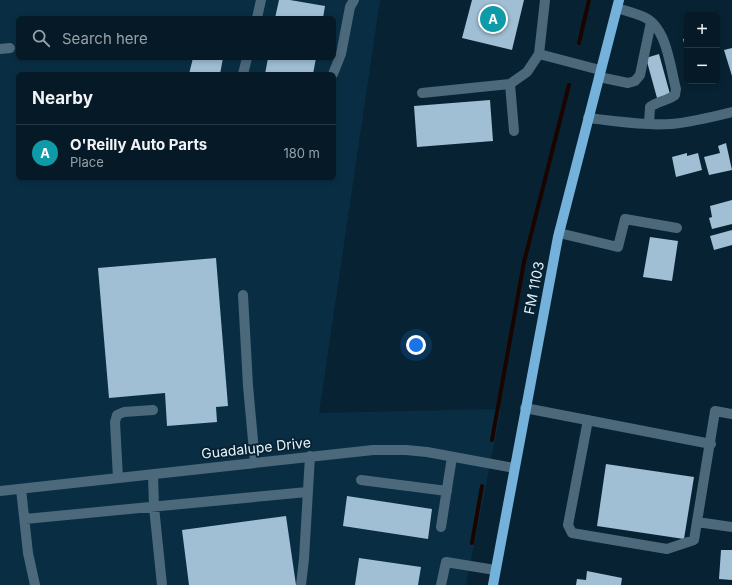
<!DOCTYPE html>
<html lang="en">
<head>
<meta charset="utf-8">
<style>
  :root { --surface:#051a26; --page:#0e232e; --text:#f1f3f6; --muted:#97a1a7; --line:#263843; --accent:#d93025 }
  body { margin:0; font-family:Inter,sans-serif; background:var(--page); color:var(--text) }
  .controls { position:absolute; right:12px; top:12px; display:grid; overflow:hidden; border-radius:6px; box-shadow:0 2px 6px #0003 }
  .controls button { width:36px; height:36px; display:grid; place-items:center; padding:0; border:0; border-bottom:1px solid var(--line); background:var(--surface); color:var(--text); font:20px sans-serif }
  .you { position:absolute; left:416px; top:345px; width:14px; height:14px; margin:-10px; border:3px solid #fff; border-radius:50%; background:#1a73e8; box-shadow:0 0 0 6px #1a73e833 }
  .badge { display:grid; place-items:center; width:26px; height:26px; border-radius:50%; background:var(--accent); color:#fff; font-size:13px; font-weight:700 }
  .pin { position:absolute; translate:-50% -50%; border:2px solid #fff; box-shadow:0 1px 4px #0006 }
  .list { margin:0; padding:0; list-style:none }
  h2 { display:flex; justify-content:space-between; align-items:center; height:52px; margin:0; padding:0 16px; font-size:17px }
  h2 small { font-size:13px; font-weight:400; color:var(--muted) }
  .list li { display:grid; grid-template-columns:26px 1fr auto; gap:12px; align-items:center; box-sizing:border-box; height:56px; padding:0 16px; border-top:1px solid var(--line) }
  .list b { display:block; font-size:15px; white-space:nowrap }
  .list p { margin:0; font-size:13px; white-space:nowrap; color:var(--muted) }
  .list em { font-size:13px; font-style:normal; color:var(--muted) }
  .icon { flex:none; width:22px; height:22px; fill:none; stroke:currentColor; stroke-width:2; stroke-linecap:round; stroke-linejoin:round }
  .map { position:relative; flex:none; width:732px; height:585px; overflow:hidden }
  .search { position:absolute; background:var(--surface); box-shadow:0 2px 6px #0003; left:16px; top:16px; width:320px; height:44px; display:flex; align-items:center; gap:10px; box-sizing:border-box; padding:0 14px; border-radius:6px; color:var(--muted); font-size:15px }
  .panel { position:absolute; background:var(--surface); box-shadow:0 2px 6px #0003; left:16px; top:72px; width:320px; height:108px; border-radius:6px }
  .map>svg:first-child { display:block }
  .built { fill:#092e43; fill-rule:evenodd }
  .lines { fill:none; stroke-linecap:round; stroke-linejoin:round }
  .stream { stroke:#190400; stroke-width:4 }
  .building { fill:#a0bfd5 }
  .minor { stroke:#4c697c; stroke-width:10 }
  .major { stroke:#74b2db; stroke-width:10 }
  .labels { text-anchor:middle; stroke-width:4; stroke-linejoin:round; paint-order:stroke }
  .street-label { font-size:14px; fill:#e7f4fd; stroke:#072333 }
</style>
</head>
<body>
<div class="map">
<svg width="732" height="585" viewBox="0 0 732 585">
  <rect width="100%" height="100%" fill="#072333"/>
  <path class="built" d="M0 0H380L319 413 501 409 466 585H0ZM18 18H334V58H18ZM18 74H334V178H18Z"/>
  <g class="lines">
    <path class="stream" d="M579 43 589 0
      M492 440 524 262 569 85
      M472 543 482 486"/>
  </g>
  <path class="building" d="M279 0H290L325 6 323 18H275Z
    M472 0H524L512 50 462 38Z
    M687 38V51H686L683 39Z
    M732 48V76L724 50Z
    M659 54 670 94 657 98 646 58Z
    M717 57 720 67 717 68Z
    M193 58H223L220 74H189Z
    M268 58H316L313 74H265Z
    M490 100 493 141 417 147 414 106Z
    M726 143 732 170 709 175 704 157 720 153 718 146Z
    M687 153V156L698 153 702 170 676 177 672 157Z
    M732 200V224L712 229 709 218 712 217 710 206Z
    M732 230V245L714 250 710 236Z
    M650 237 678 241 672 281 643 277Z
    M216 258 228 406 216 407 217 422 167 426 165 393 109 398 98 268Z
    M606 464 694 477 684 539 597 526Z
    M347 496 432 509 428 539 343 526Z
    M286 516 296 585H189L182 530Z
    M721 550H732V580L719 579Z
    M359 558 421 567 418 585H355Z
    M587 571 622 578 621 585H576L577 579 586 580Z"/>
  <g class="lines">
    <path class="minor" d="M617 8C626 11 635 13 644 17 667 27 670 67 676 89L675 95C667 101 658 101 650 107L649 124
      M257 18 261 0
      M0 49 10 48
      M539 54 545 0
      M243 74 247 58
      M333 74 341 54 350 7 354 0
      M599 77 628 83 635 81 640 75 651 22
      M422 93 510 84
      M588 118C615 121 644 126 671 124 692 122 712 117 732 112
      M514 131 510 84 527 72 539 54 600 70
      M559 233 618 247 625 219 677 228
      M243 295 248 386 255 462
      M525 408 711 444
      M588 420 568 525 572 533 667 549 694 540 715 411 732 414
      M153 474 154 507 162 585
      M118 478 115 422 117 415 124 412 153 410
      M361 480 447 491
      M21 489 28 553 35 585
      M0 491 373 450H406L427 452 514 468
      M25 519 307 492
      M697 522 732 527
      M441 527 452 457
      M301 585 304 559 310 456
      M441 585 446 562 495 570"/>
    <path class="major" d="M493 585 558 237 619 0"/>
  </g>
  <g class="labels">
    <g class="street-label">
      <text transform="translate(534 288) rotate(-79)" y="5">FM 1103</text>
      <text transform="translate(256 448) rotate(-6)" y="5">Guadalupe Drive</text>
    </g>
  </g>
</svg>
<div class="controls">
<button>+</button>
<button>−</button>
</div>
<div class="you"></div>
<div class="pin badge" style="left:493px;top:19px;background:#0f9aa8">A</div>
<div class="search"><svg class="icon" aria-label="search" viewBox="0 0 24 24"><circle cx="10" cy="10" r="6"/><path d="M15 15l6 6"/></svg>Search here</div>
<section class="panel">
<h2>Nearby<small></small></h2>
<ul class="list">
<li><span class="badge" style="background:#0f9aa8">A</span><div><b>O'Reilly Auto Parts</b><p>Place</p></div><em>180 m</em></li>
</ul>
</section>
</div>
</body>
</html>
